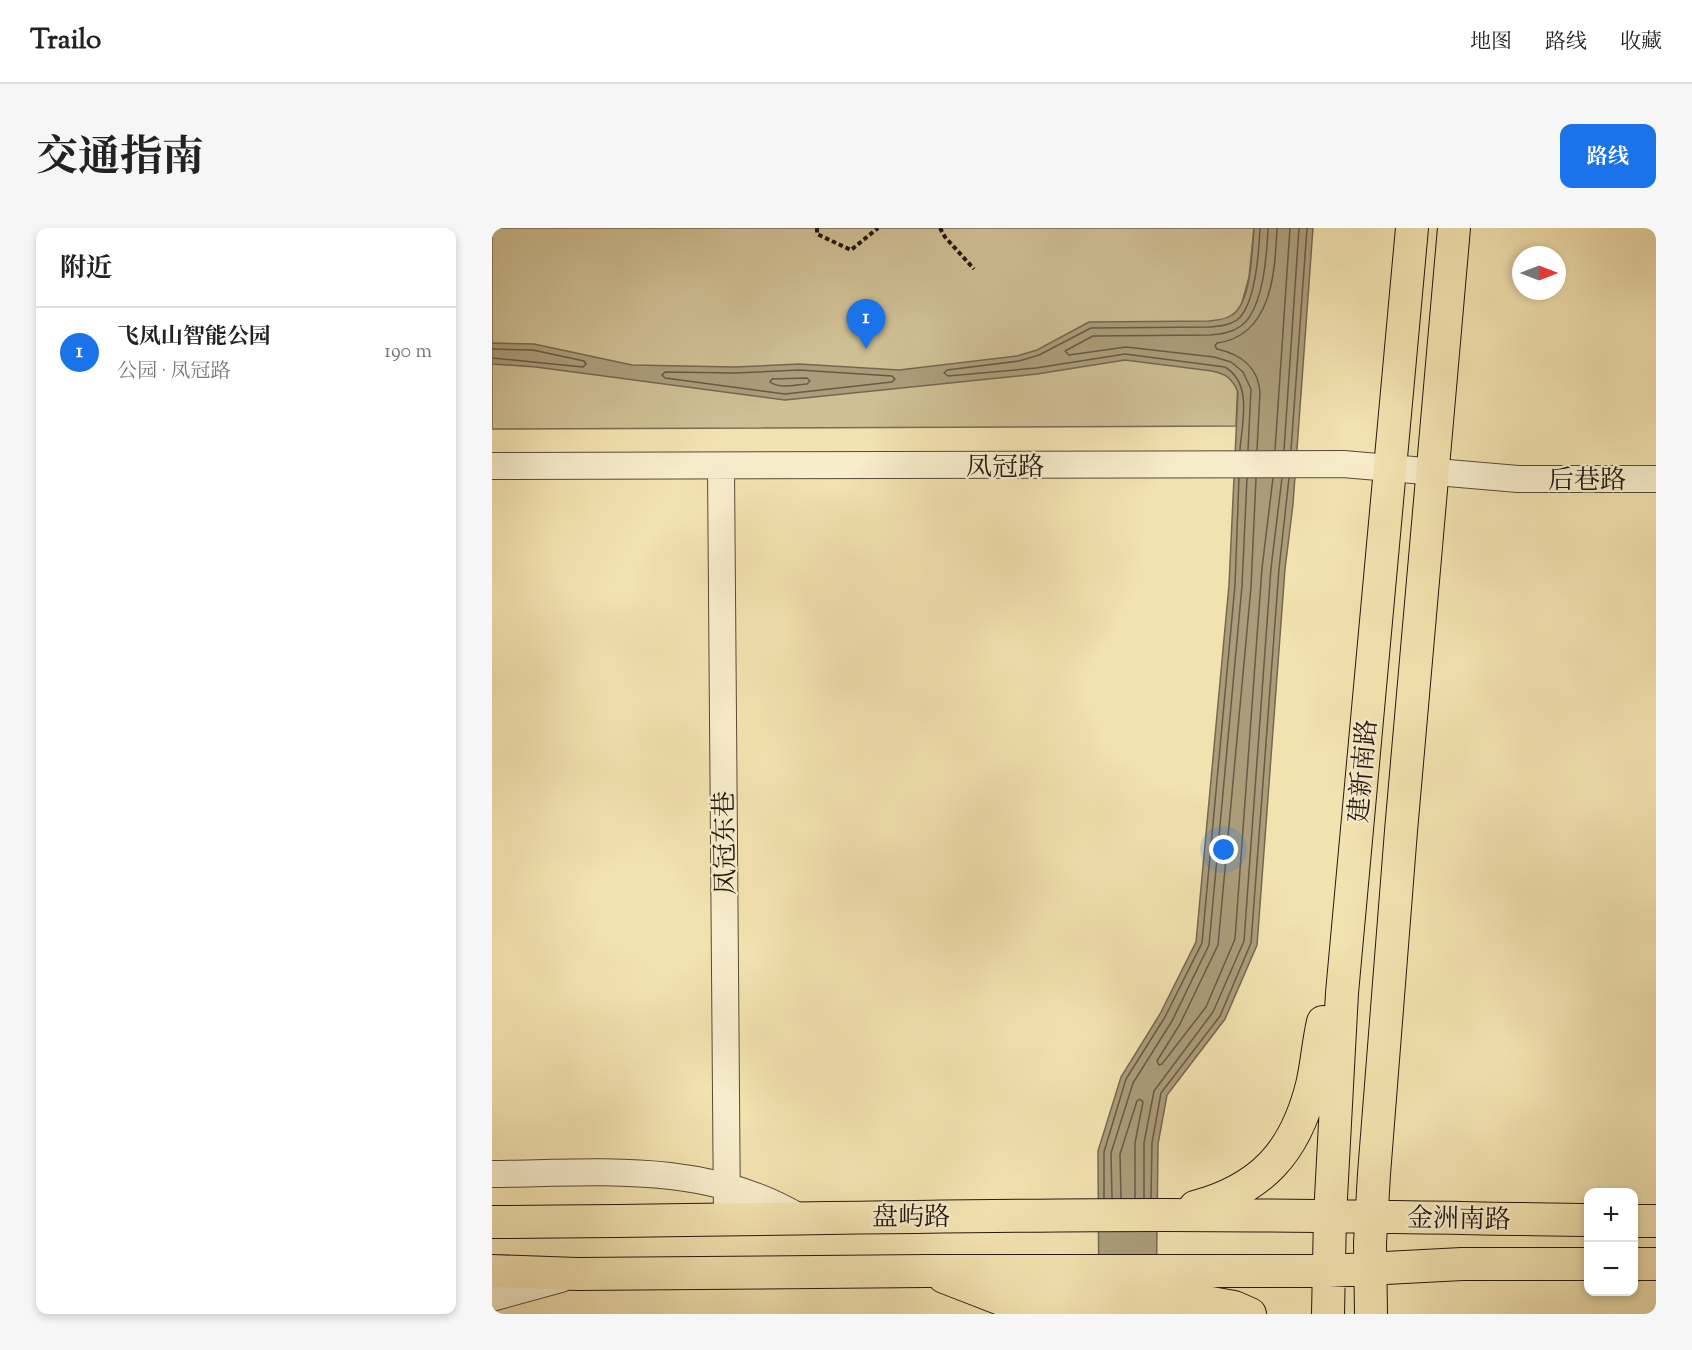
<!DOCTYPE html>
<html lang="zh">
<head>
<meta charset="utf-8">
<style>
  :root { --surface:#fff; --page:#f6f6f6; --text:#222; --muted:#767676; --line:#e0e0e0; --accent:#1a73e8 }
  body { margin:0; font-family:"Sorts Mill Goudy","Noto Serif SC",serif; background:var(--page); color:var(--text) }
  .controls { position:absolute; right:18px; bottom:18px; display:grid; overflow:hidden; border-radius:12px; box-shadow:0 3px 9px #0003 }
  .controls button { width:54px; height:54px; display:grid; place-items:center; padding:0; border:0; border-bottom:2px solid var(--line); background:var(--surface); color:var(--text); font:30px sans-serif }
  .compass { position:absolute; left:1020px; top:18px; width:54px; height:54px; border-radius:50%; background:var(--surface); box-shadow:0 3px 9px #0003; rotate:90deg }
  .you { position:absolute; left:732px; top:622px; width:21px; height:21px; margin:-15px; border:4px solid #fff; border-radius:50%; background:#1a73e8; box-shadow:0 0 0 9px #1a73e833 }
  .badge { display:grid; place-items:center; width:39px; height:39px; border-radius:50%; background:var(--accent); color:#fff; font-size:20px; font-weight:700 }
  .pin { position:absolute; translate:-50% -50px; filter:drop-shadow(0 2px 3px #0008) }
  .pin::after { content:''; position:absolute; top:32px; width:21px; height:18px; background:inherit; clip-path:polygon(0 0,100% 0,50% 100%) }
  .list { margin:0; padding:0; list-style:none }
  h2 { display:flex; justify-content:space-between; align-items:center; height:78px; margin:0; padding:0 24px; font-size:26px }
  h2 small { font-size:20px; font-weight:400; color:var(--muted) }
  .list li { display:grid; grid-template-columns:39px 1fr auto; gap:18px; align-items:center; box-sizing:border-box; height:90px; padding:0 24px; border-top:2px solid var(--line) }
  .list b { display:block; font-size:22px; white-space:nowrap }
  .list p { margin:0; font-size:20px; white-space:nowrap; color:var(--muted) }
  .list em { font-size:20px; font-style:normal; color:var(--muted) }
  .map { position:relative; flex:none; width:1164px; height:1086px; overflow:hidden; border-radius:12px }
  header { display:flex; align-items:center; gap:36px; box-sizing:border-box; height:84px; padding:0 30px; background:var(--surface); border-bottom:2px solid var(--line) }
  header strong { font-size:28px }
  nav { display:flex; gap:33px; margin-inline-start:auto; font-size:21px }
  .intro { display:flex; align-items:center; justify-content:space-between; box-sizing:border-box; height:144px; padding:0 36px }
  h1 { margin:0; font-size:42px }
  .button { padding:15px 27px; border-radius:12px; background:var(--accent); color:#fff; font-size:21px; font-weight:700 }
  main { display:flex; gap:36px; padding:0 36px }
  aside { flex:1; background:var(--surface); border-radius:12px; box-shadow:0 3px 9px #0003 }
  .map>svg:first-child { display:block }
  .green { fill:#cfbf94; stroke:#7a6b53; stroke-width:1.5 }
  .water { fill:#ac9d7a; stroke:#766750; stroke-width:1.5 }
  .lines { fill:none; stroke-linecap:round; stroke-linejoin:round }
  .shore { stroke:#685a46; stroke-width:1.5 }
  .minor-casing { stroke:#584a39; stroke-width:28 }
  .major-casing { stroke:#241712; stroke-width:34 }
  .path { stroke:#241712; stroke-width:4; stroke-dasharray:4.5 3; stroke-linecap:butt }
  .minor { stroke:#f7eccb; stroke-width:26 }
  .major { stroke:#f2e2af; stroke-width:32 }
  .labels { text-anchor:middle; stroke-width:4.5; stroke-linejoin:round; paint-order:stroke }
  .street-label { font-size:26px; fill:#241712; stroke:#f7eccb }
</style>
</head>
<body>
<header>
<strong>Trailo</strong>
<nav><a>地图</a><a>路线</a><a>收藏</a></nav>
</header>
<div class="intro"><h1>交通指南</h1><a class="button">路线</a></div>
<main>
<aside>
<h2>附近<small></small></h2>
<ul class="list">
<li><span class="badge">1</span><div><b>飞凤山智能公园</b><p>公园 · 凤冠路</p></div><em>190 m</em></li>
</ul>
</aside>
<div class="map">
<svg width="1164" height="1086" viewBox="0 0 1164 1086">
  <rect width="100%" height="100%" fill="#f2e2af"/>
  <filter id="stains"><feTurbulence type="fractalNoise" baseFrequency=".00333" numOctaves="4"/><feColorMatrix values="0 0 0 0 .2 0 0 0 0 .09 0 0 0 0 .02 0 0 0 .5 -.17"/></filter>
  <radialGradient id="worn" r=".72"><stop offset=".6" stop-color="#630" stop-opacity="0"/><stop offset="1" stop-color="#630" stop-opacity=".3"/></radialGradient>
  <path class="green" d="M0 0H762L757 49 749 78 744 198 0 201Z"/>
  <path class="water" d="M762 0H821L801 276 793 341 765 717 733 791 675 867 666 916 664 1086H607L606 923 629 849 668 786 704 714 737 357 746 164C740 150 734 146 720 143L633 132 545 146 293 172 44 139 0 136V115L42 116 140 137 243 139 307 136 407 142 525 128 545 122 597 94 717 93C725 92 733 92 740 87 760 74 760 22 762 0Z"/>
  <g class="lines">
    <path class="shore" d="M0 121 41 122 92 133 94 136 91 139 0 130
      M307 142 400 148 403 151 400 154 293 166 173 150 170 147 173 144 243 145Z
      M315 150 318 153 315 156C303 157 288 161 278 154L280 151Z
      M748 222C750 194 761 156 733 139L633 126 544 140 456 148 452 145 455 142 527 133 547 127 599 100 717 99C727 98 736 98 745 92 764 77 767 23 768 0
      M756 222 759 161 751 144 739 134 722 129 634 119 577 127 573 123 601 108 718 107C729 106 739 105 749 98 772 81 775 26 776 0
      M765 222 768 164C766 139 748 126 725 121L723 118 725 115C780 108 783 44 785 0
      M783 222 798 0
      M792 222 807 0
      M799 222 815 0
      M764 250 759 359 726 717 688 796 665 833 667 837 670 836 714 779 743 711 770 340 781 250
      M612 970V924L634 851 673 789 710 715 743 357 747 250
      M620 970 619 925 641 855 680 793 717 717 750 358 755 250
      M629 970 628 926 645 873 648 871 651 874 643 915V970
      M652 970V915L662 863 721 784 752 713 779 340 790 250
      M659 970 660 915 669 865 728 788 759 715 787 341 797 250"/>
    <g class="minor-casing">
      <path id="minor" d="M0 238 851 236 1026 251H1164
        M229 239 235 991
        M0 946C104 945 214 933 307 989
        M0 1070 69 1051"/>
    </g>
    <g class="major-casing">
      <path id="major" d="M703 979C769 961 803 925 820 857 825 836 826 815 831 794
        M1142 993H1164
        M0 994C224 993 448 987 672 987 814 987 955 990 1096 992
        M1142 1036H1164
        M0 1043 85 1046 434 1043H836L970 1036H1096
        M452 1049 509 1071 702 1072 742 1079 758 1086
        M836 1086 838 988 850 765 920 0
        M879 1086 878 1015 882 946 909 603 962 0"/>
    </g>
    <path class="path" d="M325 0V6L359 22 386 0
      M448 0 453 9 482 41"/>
    <use href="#minor" class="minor"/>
    <use href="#major" class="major"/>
  </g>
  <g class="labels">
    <g class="street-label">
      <text x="513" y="247">凤冠路</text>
      <text x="1095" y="260">后巷路</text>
      <text transform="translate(870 543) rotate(-85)" y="9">建新南路</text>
      <text transform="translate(232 615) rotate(-91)" y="9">凤冠东巷</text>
      <text x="419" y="997">盘屿路</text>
      <text transform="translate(967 990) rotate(1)" y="9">金洲南路</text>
    </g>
  </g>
  <rect width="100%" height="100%" filter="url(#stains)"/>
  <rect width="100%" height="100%" fill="url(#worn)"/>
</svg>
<div class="controls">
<button>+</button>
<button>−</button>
</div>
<svg class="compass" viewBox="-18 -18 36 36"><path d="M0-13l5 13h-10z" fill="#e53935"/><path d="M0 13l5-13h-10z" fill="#767676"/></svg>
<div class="you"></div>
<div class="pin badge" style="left:374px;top:121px">1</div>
</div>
</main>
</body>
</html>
